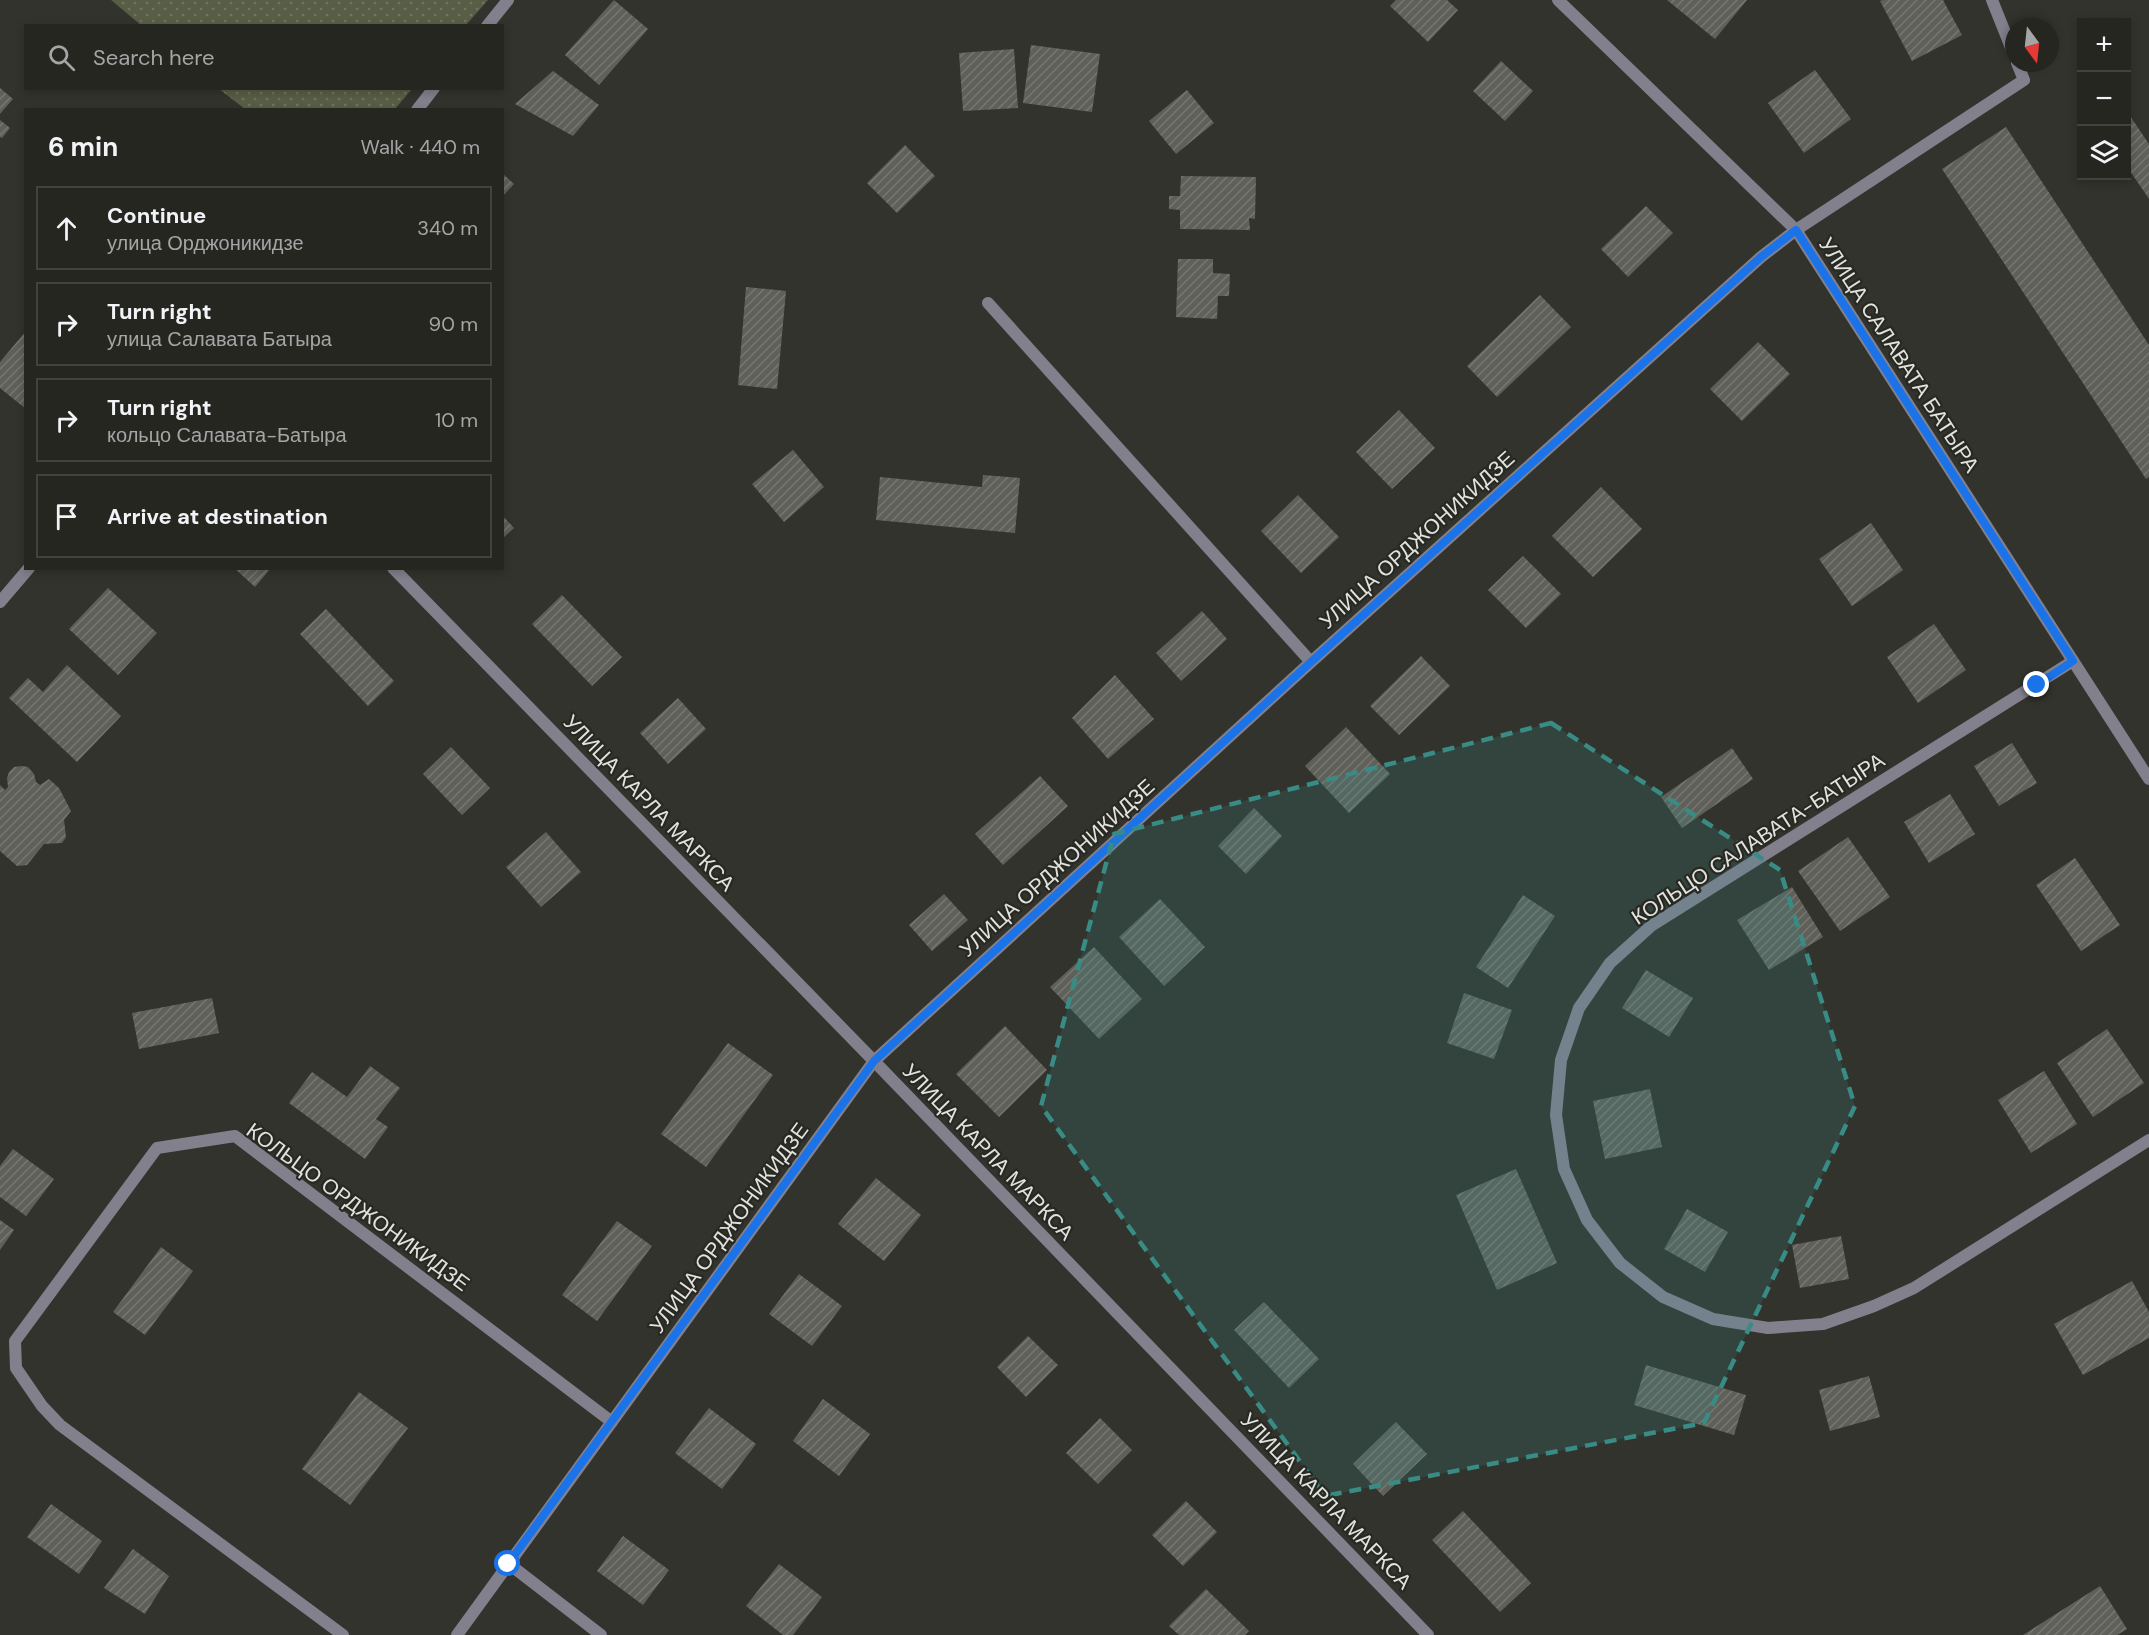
<!DOCTYPE html>
<html lang="en">
<head>
<meta charset="utf-8">
<style>
  :root { --surface:#262621; --page:#32322e; --text:#f1f3f6; --muted:#a4a5a5; --line:#42433f }
  body { margin:0; font-family:"DM Sans",sans-serif; background:var(--page); color:var(--text) }
  .controls { position:absolute; right:18px; top:18px; display:grid; overflow:hidden; border-radius:0px; box-shadow:0 3px 9px #0003 }
  .controls button { width:54px; height:54px; display:grid; place-items:center; padding:0; border:0; border-bottom:2px solid var(--line); background:var(--surface); color:var(--text); font:30px sans-serif }
  .compass { position:absolute; left:2005px; top:18px; width:54px; height:54px; border-radius:50%; background:var(--surface); box-shadow:0 3px 9px #0003; rotate:165deg }
  .stop { position:absolute; width:18px; height:18px; margin:-14px; border:4px solid #1a73e8; border-radius:50%; background:#fff }
  .stop.end { background:#1a73e8; border-color:#fff; box-shadow:0 2px 6px #0008 }
  .list { margin:0; padding:0; list-style:none }
  h2 { display:flex; justify-content:space-between; align-items:center; height:78px; margin:0; padding:0 24px; font-size:26px }
  h2 small { font-size:20px; font-weight:400; color:var(--muted) }
  .list li { display:grid; grid-template-columns:39px 1fr auto; gap:18px; align-items:center; box-sizing:border-box; height:84px; margin:0 12px 12px; padding:0 12px; border:2px solid var(--line); border-radius:0px }
  .list b { display:block; font-size:22px; white-space:nowrap }
  .list p { margin:0; font-size:20px; white-space:nowrap; color:var(--muted) }
  .list em { font-size:20px; font-style:normal; color:var(--muted) }
  .icon { flex:none; width:33px; height:33px; fill:none; stroke:currentColor; stroke-width:2; stroke-linecap:round; stroke-linejoin:round }
  .map { position:relative; flex:none; width:2149px; height:1635px; overflow:hidden }
  .search { position:absolute; background:var(--surface); box-shadow:0 3px 9px #0003; left:24px; top:24px; width:480px; height:66px; display:flex; align-items:center; gap:15px; box-sizing:border-box; padding:0 21px; border-radius:0px; color:var(--muted); font-size:22px }
  .panel { position:absolute; background:var(--surface); box-shadow:0 3px 9px #0003; left:24px; top:108px; width:480px; height:462px; border-radius:0px }
  .map>svg:first-child { display:block }
  .grass { fill:url(#grass-dots) }
  .building { fill:url(#building-hatch) }
  .lines { fill:none; stroke-linecap:round; stroke-linejoin:round }
  .minor { stroke:#83808e; stroke-width:12 }
  .tertiary { stroke:#83808e; stroke-width:12 }
  .route { stroke:#1a73e8; stroke-width:8 }
  .marked { fill:#398c85; fill-opacity:0.2; stroke:#398c85; stroke-width:4.5; stroke-dasharray:12 8; stroke-linejoin:round }
  .labels { text-anchor:middle; stroke-width:4.5; stroke-linejoin:round; paint-order:stroke }
  .street-label { font-size:21px; fill:#e2e3df; stroke:#282923 }
</style>
</head>
<body>
<div class="map">
<svg width="2149" height="1635" viewBox="0 0 2149 1635">
  <defs>
    <pattern id="grass-dots" width="8" height="8" patternUnits="userSpaceOnUse" patternTransform="scale(1.5)"><rect width="8" height="8" fill="#585d46"/><path d="M2 2h.1M6 6h.1" fill="none" stroke="#707460" stroke-width="1.8" stroke-linecap="round"/></pattern>
    <pattern id="building-hatch" width="6" height="6" patternUnits="userSpaceOnUse" patternTransform="scale(1.5)"><rect width="6" height="6" fill="#5e6059"/><path d="M-1 1l2-2M0 6l6-6M5 7l2-2" fill="none" stroke="#757770"/></pattern>
  </defs>
  <rect width="100%" height="100%" fill="#32332c"/>
  <path class="grass" d="M111 0H488L466 25 142 26Z
    M219 89H412L394 110 245 109Z"/>
  <path class="building" d="M614 0 648 29 599 85 565 55Z
    M1396 0H1447L1458 10 1428 42 1390 6Z
    M1667 0H1747L1715 39Z
    M1883 0H1943L1962 35 1912 61 1880 1Z
    M1031 45 1100 54 1092 112 1023 103Z
    M1014 49 1018 108 963 111 959 53Z
    M1501 61 1533 91 1505 121 1473 91Z
    M1815 70 1851 119 1804 153 1768 103Z
    M553 71 599 105 573 136 515 104Z
    M0 88 13 99 0 114Z
    M1187 90 1214 123 1176 154 1149 121Z
    M2126 110 2149 144V199L2126 165Z
    M0 120 10 128 2 138 0 137Z
    M2006 127 2149 345V477L2146 479 1942 169Z
    M905 145 935 176 897 213 867 183Z
    M502 173 514 184 502 197Z
    M1181 176 1256 177 1255 219 1249 218 1250 230 1180 229V210L1169 209V196H1180Z
    M1646 206 1673 233 1628 277 1601 249Z
    M1178 259H1213V273L1230 274 1229 296H1218L1217 319 1176 317Z
    M746 287 786 291 777 389 738 385Z
    M1540 295 1571 327 1497 397 1467 366Z
    M26 331V409L0 388V362Z
    M1758 342 1790 374 1742 421 1710 389Z
    M1399 410 1435 448 1392 489 1356 452Z
    M793 450 824 487 784 522 752 484Z
    M983 475 1020 478 1015 533 876 520 880 477 982 487Z
    M1601 487 1642 529 1593 577 1552 536Z
    M1298 495 1339 537 1301 573 1261 531Z
    M502 515 514 528 502 539Z
    M1871 523 1903 570 1852 606 1819 559Z
    M1523 556 1561 594 1526 628 1488 590Z
    M234 568H271L255 587Z
    M108 588 157 633 118 675 69 629Z
    M562 595 622 657 592 686 532 624Z
    M326 609 394 681 368 706 300 634Z
    M1202 611 1227 639 1181 681 1156 653Z
    M1934 624 1966 670 1918 703 1887 657Z
    M1421 656 1450 686 1399 735 1370 706Z
    M67 665 121 716 77 762 9 698 28 678 43 692Z
    M1115 675 1154 719 1108 759 1072 718Z
    M678 698 706 729 668 764 640 733Z
    M1346 727 1390 774 1349 813 1305 766Z
    M2012 743 2037 783 1999 806 1974 766Z
    M451 747 490 788 462 815 423 774Z
    M1732 748 1753 779 1682 828 1661 797Z
    M22 766 28 767 34 774 36 782 40 785 49 779 59 788 71 811 64 820 66 837 62 843 44 844 27 865 17 866 0 851V785L5 790 8 787 7 778 9 772 14 767Z
    M1040 776 1068 806 1003 865 975 834Z
    M1950 794 1975 834 1929 863 1904 822Z
    M1254 808 1282 836 1246 874 1218 846Z
    M546 832 581 872 541 907 506 867Z
    M1848 837 1890 897 1840 931 1798 871Z
    M2075 858 2120 925 2081 951 2036 885Z
    M1792 887 1823 937 1769 970 1737 920Z
    M944 894 968 920 932 951 909 925Z
    M1523 895 1555 916 1508 988 1476 967Z
    M1160 899 1205 947 1164 986 1119 937Z
    M1094 947 1142 999 1099 1039 1050 987Z
    M1646 970 1693 998 1669 1037 1622 1008Z
    M1464 993 1512 1010 1494 1059 1447 1043Z
    M212 998 219 1033 139 1049 132 1013Z
    M1005 1026 1047 1070 999 1117 956 1074Z
    M2107 1029 2144 1083 2093 1117 2057 1063Z
    M728 1043 773 1075 706 1167 661 1134Z
    M370 1066 400 1088 376 1119 388 1127 365 1159 289 1103 312 1072 347 1097Z
    M2044 1071 2077 1124 2031 1153 1998 1100Z
    M1650 1089 1662 1147 1605 1159 1593 1101Z
    M13 1149 54 1179 26 1216 0 1197V1166Z
    M1516 1169 1557 1263 1497 1290 1456 1195Z
    M876 1178 921 1215 884 1261 838 1224Z
    M1687 1209 1728 1232 1705 1272 1664 1249Z
    M0 1220 14 1230 0 1250Z
    M617 1221 652 1246 597 1321 562 1295Z
    M1841 1236 1849 1279 1800 1288 1792 1245Z
    M161 1247 193 1271 145 1335 113 1312Z
    M799 1274 842 1306 812 1346 769 1314Z
    M2132 1281 2149 1312V1338L2083 1375 2054 1324Z
    M1264 1302 1319 1359 1289 1388 1234 1330Z
    M1028 1336 1058 1365 1026 1397 997 1367Z
    M1646 1365 1746 1395 1734 1435 1634 1405Z
    M1869 1376 1880 1417 1830 1431 1819 1390Z
    M359 1392 408 1428 350 1505 302 1469Z
    M823 1399 870 1434 839 1476 793 1441Z
    M709 1408 756 1444 722 1489 675 1453Z
    M1100 1418 1132 1450 1098 1484 1066 1453Z
    M1396 1422 1427 1454 1383 1496 1353 1464Z
    M1186 1501 1217 1532 1183 1566 1152 1535Z
    M51 1504 102 1541 79 1574 27 1537Z
    M1463 1511 1531 1583 1500 1612 1432 1540Z
    M623 1536 669 1570 643 1605 597 1571Z
    M133 1549 169 1576 145 1614 104 1588Z
    M779 1564 822 1597 793 1635H783L746 1606Z
    M2100 1586 2127 1629 2117 1635H2023Z
    M1206 1589 1249 1631 1245 1635H1179L1169 1626Z"/>
  <g class="lines">
    <path class="minor" d="M1992 0 2014 55
      M487 26 508 0
      M417 110 434 88
      M988 303 1311 662
      M393 568 874 1061 1428 1635
      M0 602 29 568
      M2073 661 1651 926 1610 963 1579 1008 1561 1060 1556 1115 1564 1169 1587 1220 1620 1263 1663 1297 1713 1319 1768 1328 1823 1324 1874 1306 1914 1288 2149 1140
      M509 1564 601 1635
      M343 1635 60 1425 42 1406 16 1368 15 1341 157 1148 235 1136 612 1422
      M457 1635 874 1061 1311 662 1761 257 1796 230 2024 80 2017 63"/>
    <path class="tertiary" d="M1558 0 1796 230 2149 779"/>
  </g>
  <g class="lines">
    <path class="route" d="M508 1564 874 1061 1311 662 1761 257 1796 230 2073 661 2037 685"/>
  </g>
  <path class="marked" d="M1551 723 1780 870 1855 1106 1704 1423 1325 1496 1041 1106 1114 834Z"/>
  <g class="labels">
    <g class="street-label">
      <text transform="translate(1899 355) rotate(57)" y="7">УЛИЦА САЛАВАТА БАТЫРА</text>
      <text transform="translate(1417 540) rotate(-42)" y="7">УЛИЦА ОРДЖОНИКИДЗЕ</text>
      <text transform="translate(649 803) rotate(46)" y="7">УЛИЦА КАРЛА МАРКСА</text>
      <text transform="translate(1758 839) rotate(-33)" y="7">КОЛЬЦО САЛАВАТА-БАТЫРА</text>
      <text transform="translate(1057 868) rotate(-42)" y="7">УЛИЦА ОРДЖОНИКИДЗЕ</text>
      <text transform="translate(988 1152) rotate(46)" y="7">УЛИЦА КАРЛА МАРКСА</text>
      <text transform="translate(358 1207) rotate(36)" y="7">КОЛЬЦО ОРДЖОНИКИДЗЕ</text>
      <text transform="translate(729 1228) rotate(-54)" y="7">УЛИЦА ОРДЖОНИКИДЗЕ</text>
      <text transform="translate(1326 1501) rotate(46)" y="7">УЛИЦА КАРЛА МАРКСА</text>
    </g>
  </g>
</svg>
<div class="controls">
<button>+</button>
<button>−</button>
<button><svg class="icon" aria-label="layers" viewBox="0 0 24 24"><path d="M12 4l9 5-9 5-9-5zM3 14l9 5 9-5"/></svg></button>
</div>
<svg class="compass" viewBox="-18 -18 36 36"><path d="M0-13l5 13h-10z" fill="#e53935"/><path d="M0 13l5-13h-10z" fill="#a4a5a5"/></svg>
<div class="stop" style="left:508px;top:1564px"></div>
<div class="stop end" style="left:2037px;top:685px"></div>
<div class="search"><svg class="icon" aria-label="search" viewBox="0 0 24 24"><circle cx="10" cy="10" r="6"/><path d="M15 15l6 6"/></svg>Search here</div>
<section class="panel">
<h2>6 min<small>Walk · 440 m</small></h2>
<ul class="list">
<li><svg class="icon" aria-label="ahead" viewBox="0 0 24 24"><path d="M12 20V5M6 11l6-6 6 6"/></svg><div><b>Continue</b><p>улица Орджоникидзе</p></div><em>340 m</em></li>
<li><svg class="icon" aria-label="right" viewBox="0 0 24 24"><path d="M7 20v-9h11M14 6l5 5-5 5"/></svg><div><b>Turn right</b><p>улица Салавата Батыра</p></div><em>90 m</em></li>
<li><svg class="icon" aria-label="right" viewBox="0 0 24 24"><path d="M7 20v-9h11M14 6l5 5-5 5"/></svg><div><b>Turn right</b><p>кольцо Салавата-Батыра</p></div><em>10 m</em></li>
<li><svg class="icon" aria-label="arrive" viewBox="0 0 24 24"><path d="M6 21V4h12l-3 4 3 4H6"/></svg><div><b>Arrive at destination</b></div></li>
</ul>
</section>
</div>
</body>
</html>
